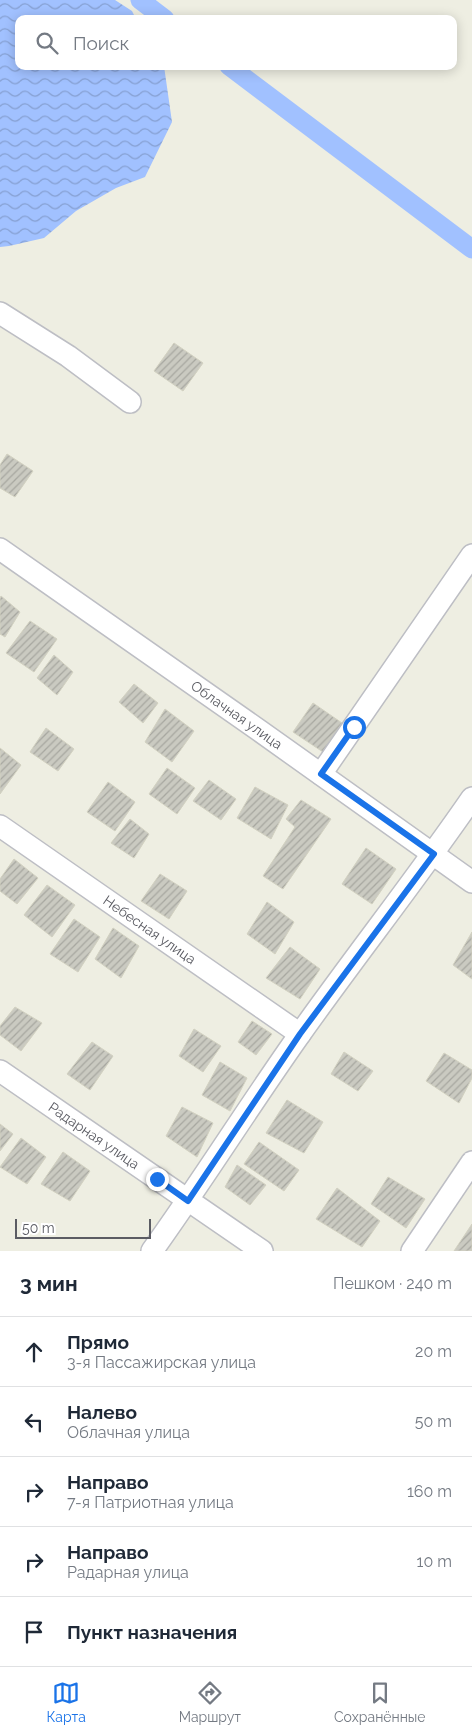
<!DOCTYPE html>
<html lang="ru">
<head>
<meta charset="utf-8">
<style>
  :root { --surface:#fff; --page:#f6f6f7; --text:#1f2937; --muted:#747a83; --line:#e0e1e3; --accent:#1a73e8 }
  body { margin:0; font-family:Raleway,sans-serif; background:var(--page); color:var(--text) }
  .scale { position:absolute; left:15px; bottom:12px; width:136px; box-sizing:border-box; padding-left:5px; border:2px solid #5b5c63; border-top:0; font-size:14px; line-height:18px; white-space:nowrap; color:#5b5c63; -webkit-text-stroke:4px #fff; paint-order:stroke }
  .stop { position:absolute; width:15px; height:15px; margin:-11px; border:4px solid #1a73e8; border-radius:50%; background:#fff }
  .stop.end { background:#1a73e8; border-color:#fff; box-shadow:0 1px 5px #0008 }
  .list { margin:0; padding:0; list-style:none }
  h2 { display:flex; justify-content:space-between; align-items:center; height:65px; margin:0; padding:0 20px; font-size:21px }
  h2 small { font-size:16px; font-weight:400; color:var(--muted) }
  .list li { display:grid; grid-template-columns:32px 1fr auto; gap:15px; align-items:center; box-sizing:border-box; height:70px; padding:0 20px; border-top:1px solid var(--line) }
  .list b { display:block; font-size:19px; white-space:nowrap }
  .list p { margin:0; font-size:16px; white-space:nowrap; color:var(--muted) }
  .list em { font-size:16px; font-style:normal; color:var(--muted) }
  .icon { flex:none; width:28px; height:28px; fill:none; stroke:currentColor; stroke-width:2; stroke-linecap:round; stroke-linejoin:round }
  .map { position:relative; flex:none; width:472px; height:1251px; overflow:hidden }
  .search { position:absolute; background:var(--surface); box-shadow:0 2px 12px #0003; left:15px; right:15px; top:15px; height:55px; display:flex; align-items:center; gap:12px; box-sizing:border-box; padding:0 18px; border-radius:10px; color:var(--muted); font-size:19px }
  .sheet { height:415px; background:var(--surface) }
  nav { display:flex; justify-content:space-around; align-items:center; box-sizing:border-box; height:70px; border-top:1px solid var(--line); background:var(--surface); font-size:14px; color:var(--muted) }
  nav a { display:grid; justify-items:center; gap:2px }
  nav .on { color:var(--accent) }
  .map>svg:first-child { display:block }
  .water { fill:url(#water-waves) }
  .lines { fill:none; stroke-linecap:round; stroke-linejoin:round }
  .canal { stroke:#a1c1ff; stroke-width:19 }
  .building { fill:url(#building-hatch); stroke:#d2d1c1 }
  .minor-casing { stroke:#bdbec4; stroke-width:24 }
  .minor { stroke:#fff; stroke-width:21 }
  .route { stroke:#1a73e8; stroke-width:6 }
  .labels { text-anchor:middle; stroke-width:5; stroke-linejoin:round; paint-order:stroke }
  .street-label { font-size:14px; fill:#5b5c63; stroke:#fff }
</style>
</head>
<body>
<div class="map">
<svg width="472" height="1251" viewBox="0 0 472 1251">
  <defs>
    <pattern id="water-waves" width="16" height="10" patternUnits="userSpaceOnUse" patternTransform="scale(1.25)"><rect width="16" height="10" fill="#a1c1ff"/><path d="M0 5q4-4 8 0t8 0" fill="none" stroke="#86a0d2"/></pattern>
    <pattern id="building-hatch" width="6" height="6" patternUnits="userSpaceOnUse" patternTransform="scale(1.25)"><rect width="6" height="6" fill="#cacac1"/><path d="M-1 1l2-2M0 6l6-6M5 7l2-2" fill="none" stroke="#a7a7a0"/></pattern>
  </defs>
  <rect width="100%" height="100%" fill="#eeeee2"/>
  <path class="water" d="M0 0H115L132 11 136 19H19V66H164L172 122 145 177 116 188 76 211 44 238 9 246 0 247Z"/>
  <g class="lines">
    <path class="canal" d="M140 0 165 19
      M229 66 472 249"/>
  </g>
  <path class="building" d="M174 343 203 363 183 391 154 371Z
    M7 454 33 471 15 497 0 488V465Z
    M1 596 20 612 5 637 0 634V598Z
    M30 621 57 639 34 672 6 653Z
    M54 655 73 672 57 695 37 678Z
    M134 684 158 703 143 723 119 702Z
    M313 703 342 723 323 752 293 732Z
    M165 709 194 731 172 762 145 742Z
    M46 728 74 749 58 771 30 752Z
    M0 748 21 765 0 794Z
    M167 768 195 788 177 814 149 794Z
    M209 780 236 799 221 820 193 801Z
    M108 782 135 802 115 831 87 812Z
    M255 787 288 805 271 839 237 818Z
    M301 800 331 819 283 889 263 876 295 827 286 819Z
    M130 819 149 834 134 858 111 843Z
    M366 848 396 869 372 904 342 884Z
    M14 859 38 878 17 904 0 891V879Z
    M160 874 187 891 169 919 141 901Z
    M47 885 75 905 52 937 24 915Z
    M267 902 294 922 275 954 247 934Z
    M74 919 100 937 78 972 50 954Z
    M113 928 139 946 121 978 95 959Z
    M472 932V979L453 965Z
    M290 947 320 969 300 999 266 978Z
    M15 1007 42 1023 21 1051 0 1035V1026Z
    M252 1021 272 1034 256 1055 238 1042Z
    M194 1029 221 1046 203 1072 179 1056Z
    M92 1042 113 1056 90 1090 67 1074Z
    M344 1052 373 1071 358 1091 331 1074Z
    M444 1053 472 1070V1078L459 1103 426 1081Z
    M220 1062 247 1078 230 1111 202 1095Z
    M287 1100 323 1122 304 1153 266 1133Z
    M182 1107 213 1123 197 1157 166 1136Z
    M0 1124 13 1134 0 1151Z
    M21 1138 46 1157 27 1184 0 1167Z
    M259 1142 299 1170 284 1191 244 1164Z
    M63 1152 90 1171 70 1201 41 1184Z
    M237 1165 266 1185 250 1205 225 1187Z
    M388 1177 425 1199 406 1228 371 1204Z
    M337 1188 380 1221 362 1247 316 1219Z
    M472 1224V1251H454Z"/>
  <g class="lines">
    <g class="minor-casing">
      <g id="minor">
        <path d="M0 313 68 356 130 402"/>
        <path id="s1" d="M0 549 260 731 472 882"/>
        <path d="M321 774 472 555"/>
        <path id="s2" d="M0 826 300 1034"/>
        <path id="s3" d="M0 1071 262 1251"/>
        <path d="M152 1251C203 1180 249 1106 300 1034 356 955 417 878 472 798"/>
        <path d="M412 1251 472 1162"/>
      </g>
    </g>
    <use href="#minor" class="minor"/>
  </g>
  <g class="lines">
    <path class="route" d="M157 1179 188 1201 300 1034 434 854 321 774 354 727"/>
  </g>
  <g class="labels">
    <g class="street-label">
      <text dy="5" stroke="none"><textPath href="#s1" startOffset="289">Облачная улица</textPath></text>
      <text dy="5" stroke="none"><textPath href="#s2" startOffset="182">Небесная улица</textPath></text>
      <text dy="5" stroke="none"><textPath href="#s3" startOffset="114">Радарная улица</textPath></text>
    </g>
  </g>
</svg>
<div class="scale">50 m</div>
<div class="stop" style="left:354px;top:727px"></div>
<div class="stop end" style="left:157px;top:1179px"></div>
<div class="search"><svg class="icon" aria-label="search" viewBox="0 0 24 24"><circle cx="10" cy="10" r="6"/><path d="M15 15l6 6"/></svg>Поиск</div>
</div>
<section class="sheet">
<h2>3 мин<small>Пешком · 240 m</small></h2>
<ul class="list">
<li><svg class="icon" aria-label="ahead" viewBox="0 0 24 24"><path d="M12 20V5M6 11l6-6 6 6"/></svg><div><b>Прямо</b><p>3-я Пассажирская улица</p></div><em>20 m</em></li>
<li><svg class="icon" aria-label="left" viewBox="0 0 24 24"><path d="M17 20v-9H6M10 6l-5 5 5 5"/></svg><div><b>Налево</b><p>Облачная улица</p></div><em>50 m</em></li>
<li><svg class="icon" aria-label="right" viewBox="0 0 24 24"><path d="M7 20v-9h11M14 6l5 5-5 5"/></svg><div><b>Направо</b><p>7-я Патриотная улица</p></div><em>160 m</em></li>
<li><svg class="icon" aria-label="right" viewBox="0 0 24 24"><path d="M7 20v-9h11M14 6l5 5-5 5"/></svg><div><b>Направо</b><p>Радарная улица</p></div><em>10 m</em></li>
<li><svg class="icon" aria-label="arrive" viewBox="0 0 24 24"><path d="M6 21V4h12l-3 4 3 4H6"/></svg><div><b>Пункт назначения</b></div></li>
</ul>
</section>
<nav>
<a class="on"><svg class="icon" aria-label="map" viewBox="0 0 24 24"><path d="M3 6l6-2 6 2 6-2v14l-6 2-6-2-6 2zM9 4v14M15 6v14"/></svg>Карта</a>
<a><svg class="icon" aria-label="directions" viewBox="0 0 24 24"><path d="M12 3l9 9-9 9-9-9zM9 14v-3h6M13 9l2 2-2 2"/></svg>Маршрут</a>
<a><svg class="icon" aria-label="saved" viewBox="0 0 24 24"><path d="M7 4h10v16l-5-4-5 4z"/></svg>Сохранённые</a>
</nav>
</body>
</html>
